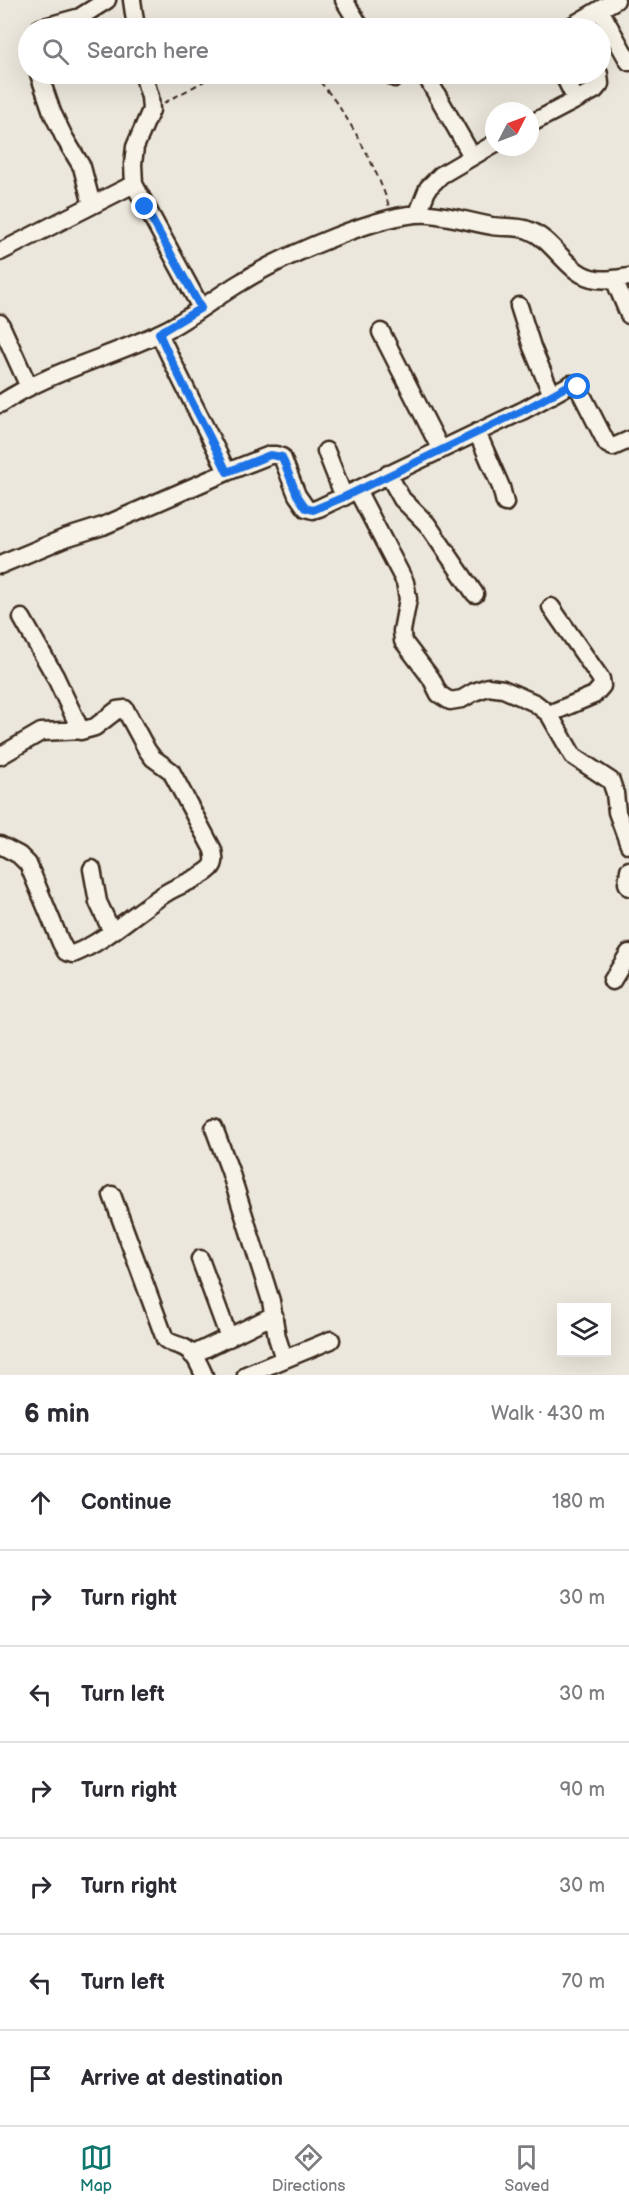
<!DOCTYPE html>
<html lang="en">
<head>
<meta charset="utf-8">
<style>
  :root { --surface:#fff; --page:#f2f2f3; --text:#2b2b33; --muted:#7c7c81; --line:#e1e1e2; --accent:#0f766e }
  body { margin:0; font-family:"Balsamiq Sans",sans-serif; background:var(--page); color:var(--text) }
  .controls { position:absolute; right:18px; bottom:18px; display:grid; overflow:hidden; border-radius:0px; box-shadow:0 6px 24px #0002 }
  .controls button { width:54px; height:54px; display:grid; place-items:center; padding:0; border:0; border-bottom:2px solid var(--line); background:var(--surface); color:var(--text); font:30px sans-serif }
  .compass { position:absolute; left:485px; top:102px; width:54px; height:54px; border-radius:50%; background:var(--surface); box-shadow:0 6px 24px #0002; rotate:48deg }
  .stop { position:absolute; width:18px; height:18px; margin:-14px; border:4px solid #1a73e8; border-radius:50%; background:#fff }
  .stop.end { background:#1a73e8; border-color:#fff; box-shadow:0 2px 6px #0008 }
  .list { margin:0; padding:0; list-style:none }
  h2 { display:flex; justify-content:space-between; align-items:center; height:78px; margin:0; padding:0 24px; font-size:26px }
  h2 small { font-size:20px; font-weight:400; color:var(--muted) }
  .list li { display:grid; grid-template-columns:39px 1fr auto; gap:18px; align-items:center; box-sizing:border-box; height:96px; padding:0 24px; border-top:2px solid var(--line) }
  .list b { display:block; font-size:22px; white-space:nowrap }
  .list em { font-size:20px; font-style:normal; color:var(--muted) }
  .icon { flex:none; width:33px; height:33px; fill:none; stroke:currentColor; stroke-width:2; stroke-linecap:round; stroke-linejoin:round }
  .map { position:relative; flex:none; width:629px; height:1375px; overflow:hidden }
  .search { position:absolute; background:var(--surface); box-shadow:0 6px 24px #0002; left:18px; right:18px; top:18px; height:66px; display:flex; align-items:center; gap:15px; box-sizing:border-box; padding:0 21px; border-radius:33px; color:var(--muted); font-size:22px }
  .sheet { height:750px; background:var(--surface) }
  nav { display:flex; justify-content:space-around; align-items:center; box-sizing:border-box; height:84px; border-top:2px solid var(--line); background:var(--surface); font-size:16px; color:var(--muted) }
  nav a { display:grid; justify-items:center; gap:3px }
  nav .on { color:var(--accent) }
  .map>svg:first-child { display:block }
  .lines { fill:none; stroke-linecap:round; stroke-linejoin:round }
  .minor-casing { stroke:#3b2a1e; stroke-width:21 }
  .path { stroke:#3b2a1e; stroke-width:2; stroke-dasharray:6 4.5; stroke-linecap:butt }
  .minor { stroke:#f7f3e8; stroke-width:16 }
  .route { stroke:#1a73e8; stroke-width:8 }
</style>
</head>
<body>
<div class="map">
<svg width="629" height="1375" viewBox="0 0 629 1375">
  <rect width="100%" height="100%" fill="#ece7dc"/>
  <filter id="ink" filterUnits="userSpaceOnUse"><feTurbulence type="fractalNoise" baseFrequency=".0167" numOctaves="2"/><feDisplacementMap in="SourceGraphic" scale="12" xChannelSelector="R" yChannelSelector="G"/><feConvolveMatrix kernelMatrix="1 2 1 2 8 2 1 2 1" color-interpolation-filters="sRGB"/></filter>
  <g filter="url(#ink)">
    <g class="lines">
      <g class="minor-casing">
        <path id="minor" d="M132 0 136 28
          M344 0 361 28
          M600 10 629 62
          M40 28 80 17 107 0
          M568 28 616 0
          M39 74 52 112 64 137 82 167 92 205
          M143 74 150 97 151 110 135 147 133 164 134 184 201 308
          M391 74 395 78
          M563 74 576 100
          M429 81 472 156
          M530 124 595 90 600 84 599 74
          M418 213 428 188 441 175 494 144
          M0 252 134 184
          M614 279 629 315
          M519 306 532 347 552 395
          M0 323 29 387
          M381 332 441 450
          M159 333C180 380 205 425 227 472
          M0 404C51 370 112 357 166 330 193 316 217 296 243 281 282 257 385 210 430 214 451 216 471 222 492 226 504 228 517 226 528 230 556 240 567 276 597 279 607 281 619 278 629 277
          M477 432 501 487 505 503
          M326 451 344 497
          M388 474 402 499 427 524 475 594
          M357 490 405 582 408 599 402 631 403 641 431 678 439 694 450 701 462 699 474 692 488 687 503 689 535 703 549 714 573 756 611 781 615 793 617 812 629 845
          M0 565 65 538 103 526 227 472 270 455H276L282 457 297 495 306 508 313 510 319 508 524 410 571 384H575L578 387 607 444 613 447 629 440
          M22 618 55 676 81 731
          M549 714 594 695 602 686 601 679 551 607
          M0 756 41 732 84 730 95 727 117 710 125 709 147 750 153 758 171 771 213 850C214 857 216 862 211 868 200 879 180 884 166 893 135 912 108 940 73 954L66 952 61 943 28 864 19 855 0 845
          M92 869 98 902 112 932
          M629 870 627 883 629 887
          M612 981 629 953
          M214 1128 230 1171 271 1301 277 1337 284 1359
          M112 1195 165 1339C171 1344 176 1344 183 1347 194 1352 199 1364 204 1375
          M200 1259 229 1338
          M192 1355 274 1315
          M246 1375 331 1340"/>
      </g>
      <path class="path" d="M313 74C343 105 376 165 389 206
        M164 103 217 74"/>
      <use href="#minor" class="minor"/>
    </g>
  </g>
  <g class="lines" filter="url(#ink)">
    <path class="route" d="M145 207 201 308 159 333C179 380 205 425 227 472L270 455 282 457 297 495 306 508 313 510 344 497 524 410 571 384H575L578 387"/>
  </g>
</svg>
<div class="controls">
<button><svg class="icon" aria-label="layers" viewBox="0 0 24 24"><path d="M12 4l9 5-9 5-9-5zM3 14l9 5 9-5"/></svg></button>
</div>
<svg class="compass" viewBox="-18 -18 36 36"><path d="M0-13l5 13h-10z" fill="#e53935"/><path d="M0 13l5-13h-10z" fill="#7c7c81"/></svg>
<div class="stop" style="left:578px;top:387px"></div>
<div class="stop end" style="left:145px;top:207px"></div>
<div class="search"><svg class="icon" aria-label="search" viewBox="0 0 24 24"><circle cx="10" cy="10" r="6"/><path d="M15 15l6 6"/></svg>Search here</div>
</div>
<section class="sheet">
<h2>6 min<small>Walk · 430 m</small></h2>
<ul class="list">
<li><svg class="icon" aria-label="ahead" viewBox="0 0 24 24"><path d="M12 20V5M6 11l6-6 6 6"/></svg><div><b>Continue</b></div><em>180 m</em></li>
<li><svg class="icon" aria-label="right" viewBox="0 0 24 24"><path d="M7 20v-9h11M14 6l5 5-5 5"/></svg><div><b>Turn right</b></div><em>30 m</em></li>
<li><svg class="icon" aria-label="left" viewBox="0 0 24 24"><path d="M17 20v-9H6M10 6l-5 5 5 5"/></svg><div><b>Turn left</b></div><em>30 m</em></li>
<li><svg class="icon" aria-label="right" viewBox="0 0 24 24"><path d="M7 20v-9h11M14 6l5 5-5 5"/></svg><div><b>Turn right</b></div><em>90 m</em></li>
<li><svg class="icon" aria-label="right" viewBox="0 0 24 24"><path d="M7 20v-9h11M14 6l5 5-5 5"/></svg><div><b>Turn right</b></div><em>30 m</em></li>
<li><svg class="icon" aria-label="left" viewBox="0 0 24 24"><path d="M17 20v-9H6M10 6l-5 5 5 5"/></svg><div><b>Turn left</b></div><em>70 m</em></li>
<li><svg class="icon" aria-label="arrive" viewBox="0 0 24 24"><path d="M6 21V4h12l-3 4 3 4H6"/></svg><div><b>Arrive at destination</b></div></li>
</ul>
</section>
<nav>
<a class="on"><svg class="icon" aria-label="map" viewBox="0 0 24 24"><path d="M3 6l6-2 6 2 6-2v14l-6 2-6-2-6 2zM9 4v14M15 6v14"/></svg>Map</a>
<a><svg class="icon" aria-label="directions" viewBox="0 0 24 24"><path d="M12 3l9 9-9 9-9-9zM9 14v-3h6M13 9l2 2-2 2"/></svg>Directions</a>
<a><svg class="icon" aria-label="saved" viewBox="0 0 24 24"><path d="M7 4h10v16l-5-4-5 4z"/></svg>Saved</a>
</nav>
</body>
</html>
